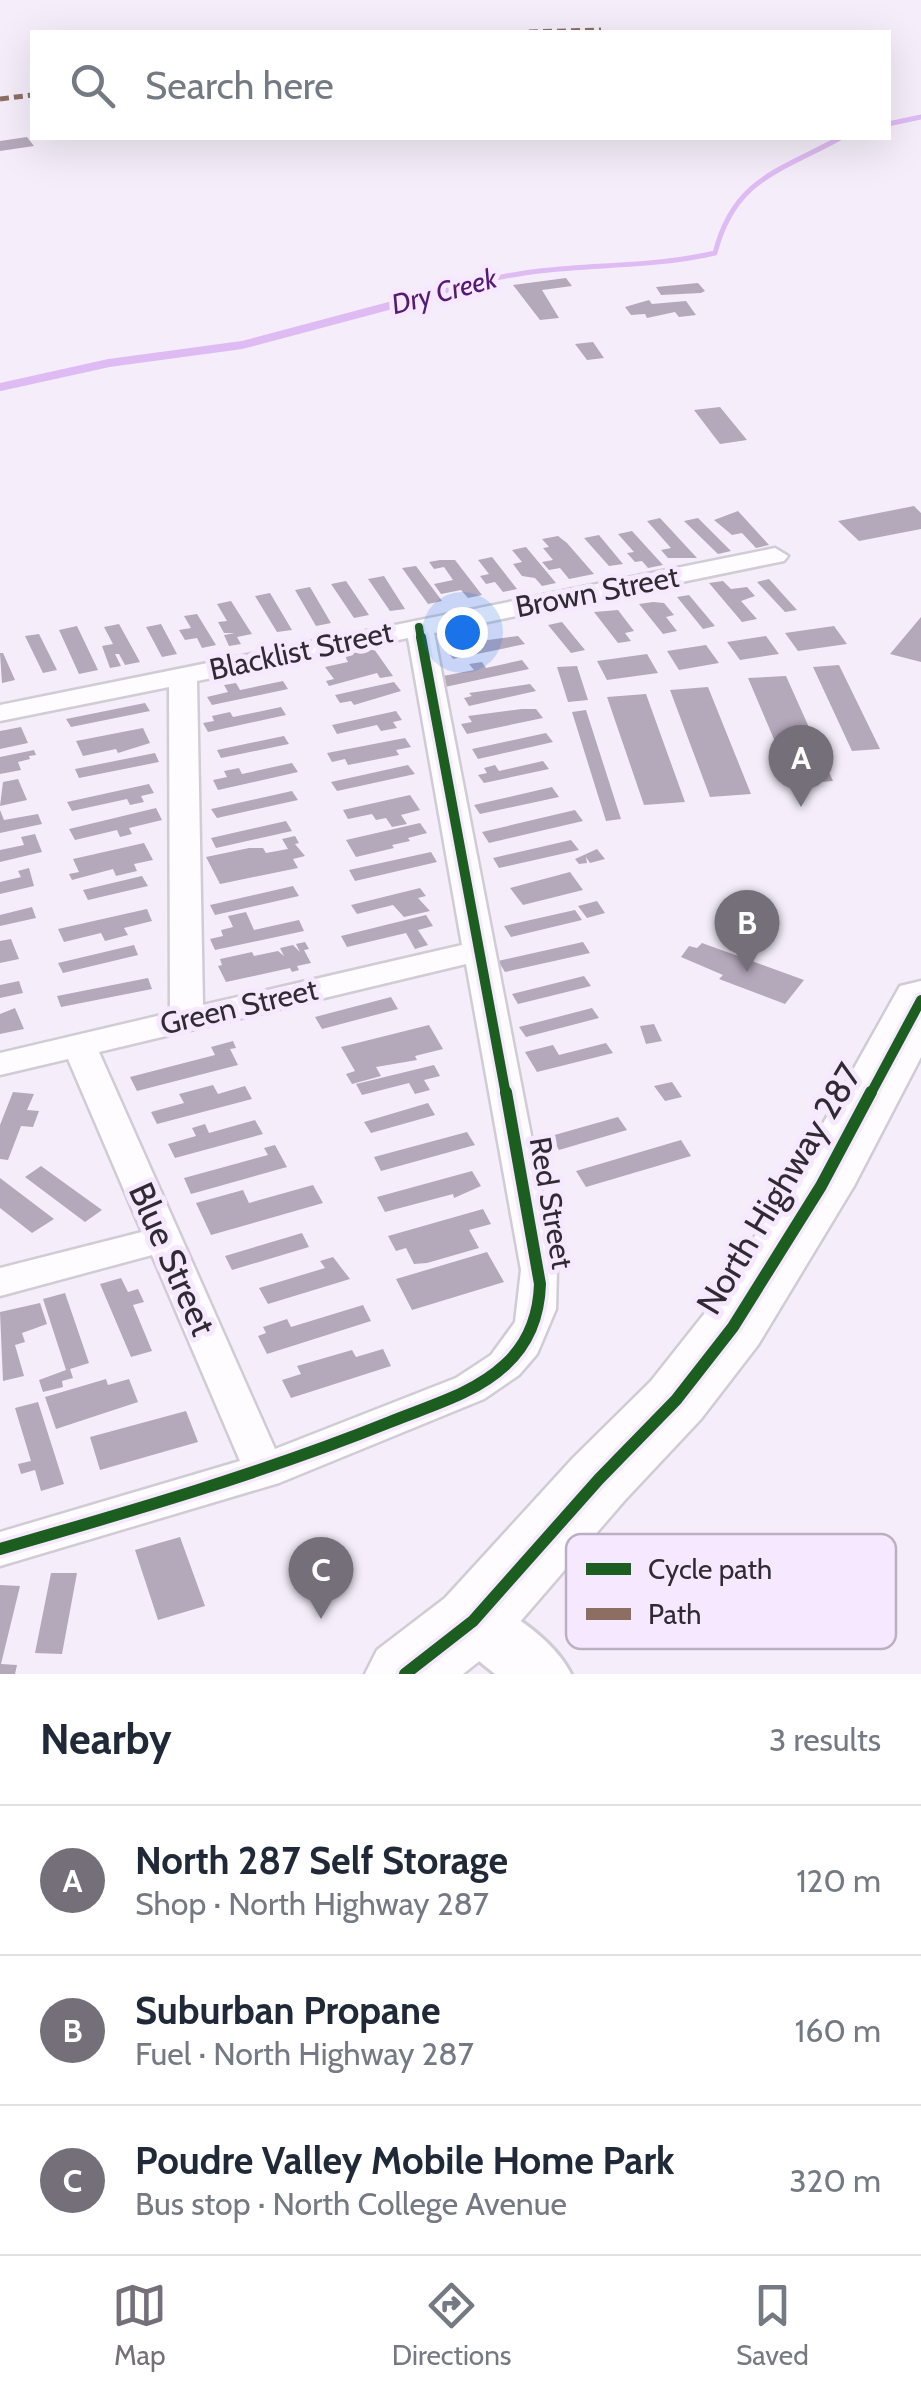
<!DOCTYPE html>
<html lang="en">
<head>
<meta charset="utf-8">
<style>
  :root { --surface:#fff; --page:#f6f6f7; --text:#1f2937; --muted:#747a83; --line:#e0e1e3; --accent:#756f79 }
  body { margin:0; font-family:Cabin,sans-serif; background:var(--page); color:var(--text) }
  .you { position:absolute; left:462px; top:632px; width:35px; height:35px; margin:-25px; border:8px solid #fff; border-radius:50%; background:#1a73e8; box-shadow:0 0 0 15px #1a73e833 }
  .badge { display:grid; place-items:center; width:65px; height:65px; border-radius:50%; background:var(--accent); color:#fff; font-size:32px; font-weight:700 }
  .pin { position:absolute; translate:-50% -82px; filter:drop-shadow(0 2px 5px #0008) }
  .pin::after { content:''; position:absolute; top:52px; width:35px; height:30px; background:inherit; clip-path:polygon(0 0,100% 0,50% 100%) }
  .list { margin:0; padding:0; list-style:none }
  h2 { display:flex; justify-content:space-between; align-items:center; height:130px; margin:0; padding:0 40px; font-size:42px }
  h2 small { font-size:32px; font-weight:400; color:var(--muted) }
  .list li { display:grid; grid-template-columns:65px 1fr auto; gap:30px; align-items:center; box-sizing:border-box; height:150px; padding:0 40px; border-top:2px solid var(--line) }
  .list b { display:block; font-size:38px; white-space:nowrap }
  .list p { margin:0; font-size:32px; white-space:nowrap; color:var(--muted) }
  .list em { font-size:32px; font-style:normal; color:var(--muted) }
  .icon { flex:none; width:55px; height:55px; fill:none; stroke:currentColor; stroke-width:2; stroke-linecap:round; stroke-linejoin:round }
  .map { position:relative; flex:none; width:921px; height:1674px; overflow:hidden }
  .search { position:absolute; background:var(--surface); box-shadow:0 10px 40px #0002; left:30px; right:30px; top:30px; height:110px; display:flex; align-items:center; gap:25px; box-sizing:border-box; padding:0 35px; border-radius:0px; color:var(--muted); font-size:38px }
  .sheet { height:580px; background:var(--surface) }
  nav { display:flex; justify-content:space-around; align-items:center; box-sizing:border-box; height:140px; border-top:2px solid var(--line); background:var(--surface); font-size:28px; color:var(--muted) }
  nav a { display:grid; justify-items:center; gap:5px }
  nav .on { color:var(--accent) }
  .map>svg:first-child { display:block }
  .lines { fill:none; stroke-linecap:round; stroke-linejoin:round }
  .stream-far1 { stroke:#dfbbf4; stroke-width:5 }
  .stream { stroke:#dfbbf4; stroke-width:8 }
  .building { fill:#b4a8bb }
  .street-casing { stroke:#d1cbd5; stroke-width:5 }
  .secondary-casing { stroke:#d1cbd5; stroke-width:6 }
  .highway-casing { stroke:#d1cbd5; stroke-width:5 }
  .street { fill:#fefcfe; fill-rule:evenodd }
  .secondary { fill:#fefcfe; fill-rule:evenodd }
  .highway { fill:#fefcfe; fill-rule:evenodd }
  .quiet { stroke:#8d6e63; stroke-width:5; stroke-dasharray:9 5; stroke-linecap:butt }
  .cycleway-far2-casing { stroke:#f6e9ff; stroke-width:12 }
  .cycleway-far1-casing { stroke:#f6e9ff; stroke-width:16 }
  .cycleway-casing { stroke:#f6e9ff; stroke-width:19 }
  .cycleway-far2 { stroke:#1b5e20; stroke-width:8 }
  .cycleway-far1 { stroke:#1b5e20; stroke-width:10 }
  .cycleway { stroke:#1b5e20; stroke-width:12 }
  .labels { text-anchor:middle; stroke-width:10; stroke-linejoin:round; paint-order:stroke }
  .far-water-label { font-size:28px; font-style:italic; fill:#571a73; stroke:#f6e9ff }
  .street-label { font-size:30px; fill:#302b33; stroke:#f6e9ff }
  .near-street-label { font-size:35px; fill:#302b33; stroke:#f6e9ff }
  .key { fill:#f6e9ff; stroke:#bbb0c2; stroke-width:2.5 }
  .key-label { font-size:28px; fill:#302b33 }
</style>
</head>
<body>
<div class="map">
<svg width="921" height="1674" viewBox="0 0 921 1674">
  <rect width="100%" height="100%" fill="#f5eefa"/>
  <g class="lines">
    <path class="stream-far1" d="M888 124 921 117
      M480 282C557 261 638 271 715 253 734 179 778 172 840 138"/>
    <path class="stream" d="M0 387 109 363 242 345 490 279"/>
  </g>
  <path class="building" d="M27 137 34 146 0 151V141Z
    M566 278 572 286 542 290 559 318 540 320 513 285Z
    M698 283 705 291 701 293 661 295 656 287Z
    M649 300 652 304 686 301 696 315 679 317 675 312 647 318 645 314 631 315 625 307Z
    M593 342 604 358 587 360 575 344Z
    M720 407 747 440 720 444 694 410Z
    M914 506 921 513V529L859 541 838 521Z
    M738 511 769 545 756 548 742 533 732 535 714 520Z
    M660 518 697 558H668L661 550 671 548 647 521Z
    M698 518 731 551 718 554 684 521Z
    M632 531 663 565 648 568 642 561 635 562 627 553 634 552 618 534Z
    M599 535 623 564 609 566 584 538Z
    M558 536 567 543 594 574 569 579 560 568 549 570 542 562 553 560 543 548 549 547 542 539Z
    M526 547 556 583 542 586 535 578 522 576 513 564 522 562 512 550Z
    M492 557 517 589 503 592 495 582 486 584 480 576 489 574 478 560Z
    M440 560H455L482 595 468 598 461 590 441 594 434 584 453 580 444 567 434 569 429 562Z
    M416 566 442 601 428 604 402 568Z
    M384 576 405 609 390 611 368 579Z
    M769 579 797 610 785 612 757 582Z
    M346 581 369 615 354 618 331 584Z
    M723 581 731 589 747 587 755 596 741 601 757 619 742 622 709 583Z
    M310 587 331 623 316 626 295 590Z
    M270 593 292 630 277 632 255 596Z
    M689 595 715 626 703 629 677 597Z
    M231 601 252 634 237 637 241 644 229 646 224 635 235 633H224L218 622 227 621 217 604Z
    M653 602 664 603 674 615 666 617 677 631 663 634 639 604Z
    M618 610 634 631 625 633 631 641 618 643 594 612Z
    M197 614 216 645 202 648 197 638 185 640 179 630 191 628 184 616Z
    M921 617V662L890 654Z
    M562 622 585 650 571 653 548 625Z
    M119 624 140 662 125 665 119 654H115L121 666 110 668 102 646 113 644 104 627Z
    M161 624 177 654 162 657 146 627Z
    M77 626 98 670 79 674 59 630Z
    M834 626 847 644 798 651 785 633Z
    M39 634 57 670 43 673 25 636Z
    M518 636 525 644 453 659 447 651 462 648 459 644Z
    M766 636 779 654 740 660 727 642Z
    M706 645 719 663 679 670 667 651Z
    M374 649 393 676 380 678 377 673 329 686 326 681 334 679 325 667 348 662 345 656 348 654Z
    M0 653H3L15 680 2 683Z
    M647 654 658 673 607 680 597 661Z
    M522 660 529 669 445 687 438 677 474 670 469 664 482 662 486 668Z
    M839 665 880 749 852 751 813 667Z
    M577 666 588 700 568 702 557 667Z
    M786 676 833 781 793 784 748 678Z
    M283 681 288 689 212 705 207 697 228 692 224 685 236 683 240 690Z
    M394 682 401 691 354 705 351 701 340 703 335 695Z
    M530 684 536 691 469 706 464 698 472 696 469 693Z
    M708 687 751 794 710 797 670 690Z
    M646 694 685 802 644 805 607 697Z
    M145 703 150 711 71 727 66 719Z
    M281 707 286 715 208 732 203 723 214 721 212 716 230 712 233 717Z
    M522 709H536L543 718 467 734 461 724 472 722 468 716Z
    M586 710 621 819 606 821 572 712Z
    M396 711 402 720 393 722 397 728 381 731 377 725 337 734 332 725Z
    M21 727 28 743 0 749V731Z
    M143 728 150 743 118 753 116 749 83 756 76 741Z
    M546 733 553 742 478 759 472 749Z
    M284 736 289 744 221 758 217 750Z
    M405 738 411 747 396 750 399 755 348 765 345 759 332 762 327 753Z
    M34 750 36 755 29 756 30 759 18 762 21 770 0 774V757Z
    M155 753 159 762 79 778 75 769Z
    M543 761 549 769 484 783 478 775 487 773 484 768 495 765 499 771Z
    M292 763 298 772 218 790 213 780 227 777 224 771 239 768 242 774Z
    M408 765 415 774 337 791 331 782Z
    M18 779 27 800 0 806 3 782Z
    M149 784 154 793 141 796 144 802 130 805 127 799 72 811 67 802Z
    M552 787 559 797 480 814 474 805Z
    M292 791 298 800 217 818 211 809Z
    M410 795 420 810 401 815 407 824 392 827 386 818 376 820 372 814 348 819 343 810Z
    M156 808 162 820 129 828 132 834 120 837 117 830 75 840 69 829Z
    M0 810 4 820 38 814 42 824 0 833Z
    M575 810 583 821 489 843 482 832Z
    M286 821 292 831 216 848 211 838Z
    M420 823 427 833 408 838 410 841 392 845 394 848 356 857 346 840Z
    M35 834 42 852 0 862V850L24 845 21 837Z
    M295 836 299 843 295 844 305 856 293 859 298 868 220 884 206 857 249 848H263L266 853 288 849 282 839Z
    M571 840 579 850 499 868 493 858Z
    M144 843 153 860 134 864 137 871 116 876 113 869 72 880 69 874 79 872 73 859Z
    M597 849 605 859 590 863 586 857 587 863 579 864 575 859Z
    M431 852 437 862 355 881 349 870Z
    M29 868 34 886 0 894V882L21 877 18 871Z
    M570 872 583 890 523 905 510 888Z
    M142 876 148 886 88 900 83 890Z
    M293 886 299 896 215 915 210 905Z
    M420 888 426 896 418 898 430 911 404 917 393 905 357 914 351 905Z
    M597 901 605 913 587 918 578 906Z
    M32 907 36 918 0 926V915Z
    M147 909 152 921 124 928 128 935 105 941 101 933 64 942 58 929Z
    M575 910 582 920 511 937 504 926Z
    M246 912 254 930 299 920 304 931 215 950 210 939 223 936 221 930 233 927 228 916Z
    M426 915 433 926 418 930 428 945 415 949 406 933 347 947 341 936Z
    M11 939 19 959 0 963V941Z
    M305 942 309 949 304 950 311 963 297 966 299 970 292 972 290 968 226 982 218 966 222 965 220 959 252 952 254 956 278 951 284 956 280 948 293 945 300 952 296 944Z
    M583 942 590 953 505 972 498 961Z
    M702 943 771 968 804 980 785 1004 719 979 723 975 681 957 689 946 697 948Z
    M134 945 138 955 63 973 58 963Z
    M584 976 591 986 518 1004 512 994Z
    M148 978 152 989 61 1007 57 996Z
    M19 981 23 993 0 998V985Z
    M391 997 398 1009 322 1029 315 1017Z
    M15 1008 24 1029 0 1034V1014Z
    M592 1008 599 1018 526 1037 519 1027Z
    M654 1024 662 1041 646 1044 640 1026Z
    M429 1025 443 1049 415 1056 417 1060 376 1067 381 1076 352 1084 346 1074 355 1071 341 1047Z
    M233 1041 236 1048 230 1049 238 1065 137 1091 130 1077 215 1055 211 1047Z
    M606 1043 613 1053 537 1072 525 1052 553 1045 559 1055Z
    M434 1065 440 1076 424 1080 430 1090 415 1094 409 1083 362 1095 356 1084Z
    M672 1082 682 1097 665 1101 654 1086Z
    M213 1085 218 1094 245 1086 252 1099 157 1124 151 1112 184 1103 179 1094Z
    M13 1092 34 1094 27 1110 39 1111 33 1127 21 1126 8 1160 0 1159V1125Z
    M428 1103 435 1115 371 1133 364 1122Z
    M618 1117 627 1130 559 1150 551 1136Z
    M255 1120 263 1134 175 1158 168 1144 196 1136 192 1128 205 1124 209 1133Z
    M467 1132 475 1145 381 1171 374 1157Z
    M681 1140 691 1156 586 1187 576 1171Z
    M275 1145 287 1167 191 1194 184 1178 268 1155 264 1148Z
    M41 1166 102 1210 85 1222 25 1177Z
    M472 1171 481 1186 454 1198 453 1194 385 1212 377 1197Z
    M0 1178 54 1219 32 1233 0 1208Z
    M313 1185 323 1203 211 1235 196 1203 243 1190 249 1203Z
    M483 1209 491 1224 469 1230 479 1248 427 1263 414 1264 406 1248 396 1251 388 1236Z
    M302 1233 309 1247 232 1270 225 1256Z
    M487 1252 504 1282 412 1310 396 1279Z
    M333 1257 350 1279 268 1304 259 1288 325 1268 320 1261Z
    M121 1278 128 1292 138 1289 144 1302 133 1305 152 1351 131 1357 100 1284Z
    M65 1293 89 1363 70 1369 73 1378 62 1381 63 1387 43 1392 39 1380 66 1370 43 1299Z
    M40 1303 47 1324 22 1333 25 1342 15 1345 24 1376 3 1381 0 1312Z
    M363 1305 371 1321 267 1354 258 1336 266 1333 263 1327 287 1319 291 1327Z
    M383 1349 391 1366 291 1398 282 1380 301 1374 297 1366 352 1350 356 1357Z
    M106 1379 108 1385 129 1379 138 1402 56 1429 45 1397Z
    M38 1402 64 1484 41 1491 35 1470 21 1474 18 1464 31 1461 15 1408Z
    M186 1411 198 1442 100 1470 90 1437Z
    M180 1537 205 1606 158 1620 135 1550Z
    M51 1573H77L62 1654 35 1653Z
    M0 1585 20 1586 1 1664 17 1665 15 1674H0Z"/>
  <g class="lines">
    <g class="street-casing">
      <path id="street" d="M775 548 788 556 784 561 434 633 557 1270 556 1309 537 1354 519 1375 484 1399 279 1483 0 1566V1532L240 1461 152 1255 0 1296V1268L142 1232 68 1059 0 1075V1053L170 1013 169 687 0 721V705ZM408 638 462 945 203 1005 197 681ZM466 964 521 1270 515 1322 491 1355 456 1378 275 1449 99 1052Z"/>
    </g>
    <g class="secondary-casing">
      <path id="secondary" d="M473 1596C508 1608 554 1640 571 1674H495L452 1639 443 1621 452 1603Z"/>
    </g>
    <g class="highway-casing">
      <path id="highway" d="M921 981V1057L854 1186 758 1345 701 1419 625 1500 501 1644 463 1674H365L377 1650 445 1598 573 1458 651 1381 708 1309 793 1177 900 986Z"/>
    </g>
    <use href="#street" class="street"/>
    <use href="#secondary" class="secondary"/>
    <use href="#highway" class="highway"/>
    <path class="quiet" d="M529 32 601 30
      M0 99 32 95"/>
    <g class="cycleway-far2-casing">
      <path id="cycleway-far2" d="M419 627 421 639"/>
    </g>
    <g class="cycleway-far1-casing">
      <path id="cycleway-far1" d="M421 637 506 1095
        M870 1095 921 1000"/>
    </g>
    <g class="cycleway-casing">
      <path id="cycleway" d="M0 1549C132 1511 263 1473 390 1422 429 1406 474 1394 505 1365 529 1343 539 1315 540 1284L506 1092
        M405 1674 473 1621 599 1479 676 1400 733 1327 821 1186 871 1092"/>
    </g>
    <use href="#cycleway-far2" class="cycleway-far2"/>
    <use href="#cycleway-far1" class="cycleway-far1"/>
    <use href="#cycleway" class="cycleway"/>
  </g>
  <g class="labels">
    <g class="far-water-label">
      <text transform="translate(444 291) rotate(-15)" y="10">Dry Creek</text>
    </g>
    <g class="street-label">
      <text transform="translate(597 592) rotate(-11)" y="10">Brown Street</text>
      <text transform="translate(301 651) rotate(-12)" y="10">Blacklist Street</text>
      <text transform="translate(239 1007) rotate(-13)" y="10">Green Street</text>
      <text transform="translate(551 1203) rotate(80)" y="10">Red Street</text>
    </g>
    <g class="near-street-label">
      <text transform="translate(779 1189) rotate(-59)" y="12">North Highway 287</text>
      <text transform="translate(172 1259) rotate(66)" y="12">Blue Street</text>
    </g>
  </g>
  <rect x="566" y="1534" width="330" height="115" rx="15" class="key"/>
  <rect x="586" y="1563" width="45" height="12" fill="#1b5e20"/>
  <rect x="586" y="1608" width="45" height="12" fill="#8d6e63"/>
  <g class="key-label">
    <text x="648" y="1579">Cycle path</text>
    <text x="648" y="1624">Path</text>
  </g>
</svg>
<div class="you"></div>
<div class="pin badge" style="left:801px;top:807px">A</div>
<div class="pin badge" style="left:747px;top:972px">B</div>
<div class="pin badge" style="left:321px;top:1619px">C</div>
<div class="search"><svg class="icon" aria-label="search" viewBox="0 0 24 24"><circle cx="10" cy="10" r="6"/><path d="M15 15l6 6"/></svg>Search here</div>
</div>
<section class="sheet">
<h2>Nearby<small>3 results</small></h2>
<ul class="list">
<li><span class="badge">A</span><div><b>North 287 Self Storage</b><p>Shop · North Highway 287</p></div><em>120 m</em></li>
<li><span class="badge">B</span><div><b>Suburban Propane</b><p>Fuel · North Highway 287</p></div><em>160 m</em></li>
<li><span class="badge">C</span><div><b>Poudre Valley Mobile Home Park</b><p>Bus stop · North College Avenue</p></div><em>320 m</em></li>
</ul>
</section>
<nav>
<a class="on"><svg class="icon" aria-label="map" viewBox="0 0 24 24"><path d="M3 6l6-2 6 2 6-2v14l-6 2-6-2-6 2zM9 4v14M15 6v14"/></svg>Map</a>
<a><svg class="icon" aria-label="directions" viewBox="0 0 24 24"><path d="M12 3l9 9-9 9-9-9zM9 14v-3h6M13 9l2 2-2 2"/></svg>Directions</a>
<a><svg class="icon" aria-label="saved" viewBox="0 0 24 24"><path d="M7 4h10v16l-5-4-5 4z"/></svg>Saved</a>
</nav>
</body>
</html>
